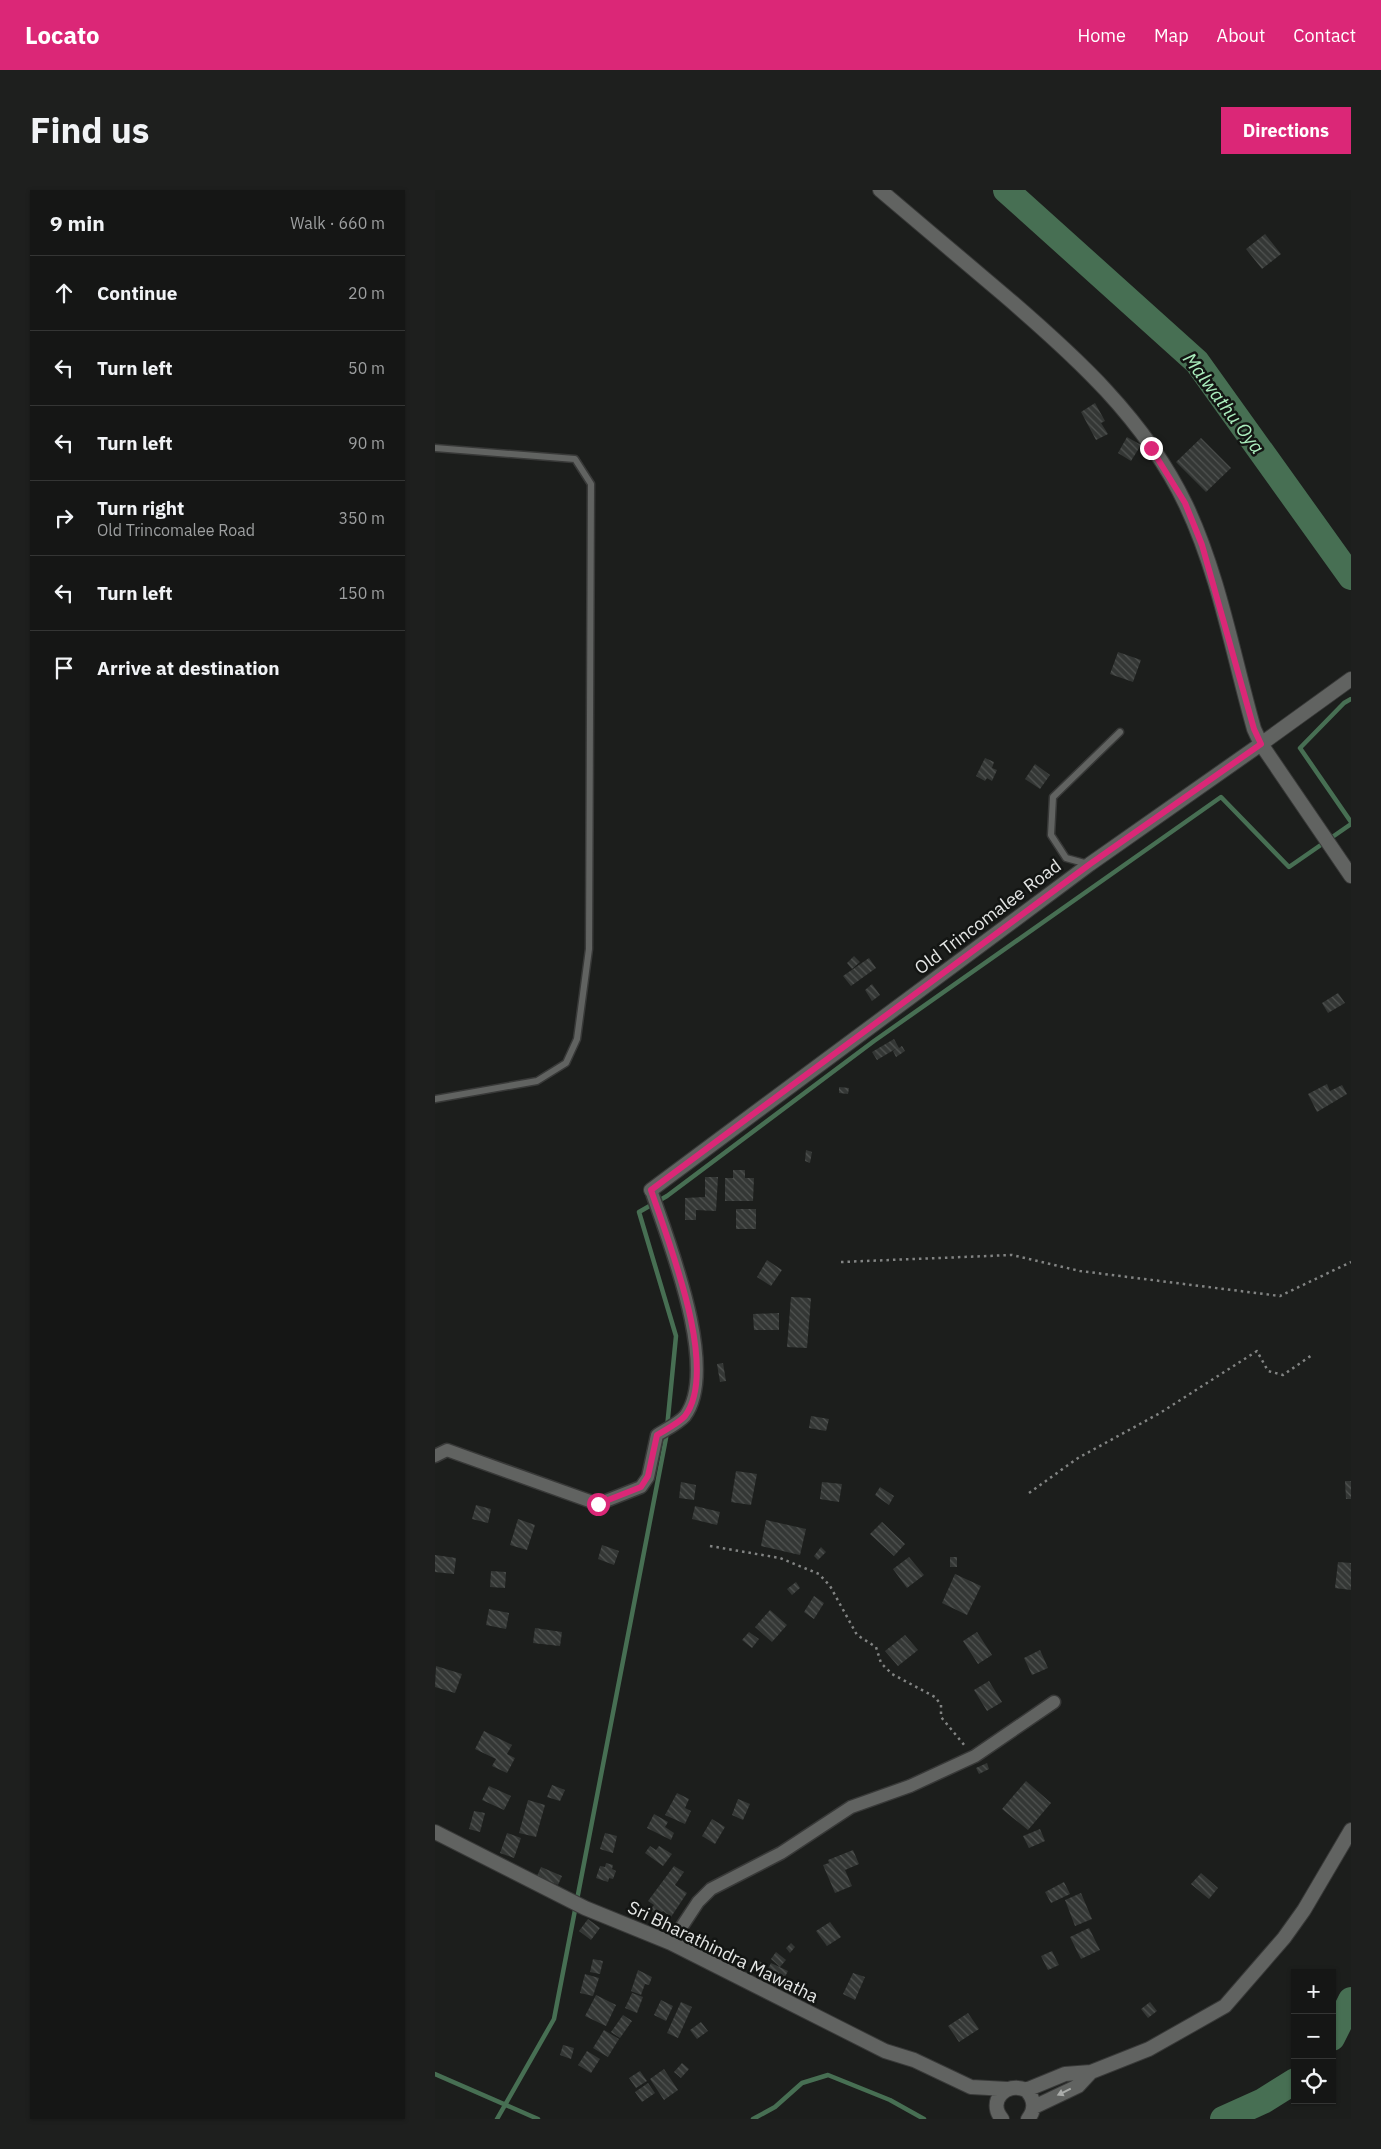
<!DOCTYPE html>
<html lang="en">
<head>
<meta charset="utf-8">
<style>
  :root { --surface:#151615; --page:#1e1f1e; --text:#f1f3f6; --muted:#9d9fa0; --line:#343534; --accent:#db2777 }
  body { margin:0; font-family:"IBM Plex Sans",sans-serif; background:var(--page); color:var(--text) }
  .controls { position:absolute; right:15px; bottom:15px; display:grid; overflow:hidden; border-radius:0px; box-shadow:0 1px 4px #0004 }
  .controls button { width:45px; height:45px; display:grid; place-items:center; padding:0; border:0; border-bottom:1px solid var(--line); background:var(--surface); color:var(--text); font:25px sans-serif }
  .stop { position:absolute; width:15px; height:15px; margin:-11px; border:4px solid #db2777; border-radius:50%; background:#fff }
  .stop.end { background:#db2777; border-color:#fff; box-shadow:0 1px 5px #0008 }
  .list { margin:0; padding:0; list-style:none }
  h2 { display:flex; justify-content:space-between; align-items:center; height:65px; margin:0; padding:0 20px; font-size:21px }
  h2 small { font-size:16px; font-weight:400; color:var(--muted) }
  .list li { display:grid; grid-template-columns:32px 1fr auto; gap:15px; align-items:center; box-sizing:border-box; height:75px; padding:0 20px; border-top:1px solid var(--line) }
  .list b { display:block; font-size:19px; white-space:nowrap }
  .list p { margin:0; font-size:16px; white-space:nowrap; color:var(--muted) }
  .list em { font-size:16px; font-style:normal; color:var(--muted) }
  .icon { flex:none; width:28px; height:28px; fill:none; stroke:currentColor; stroke-width:2; stroke-linecap:round; stroke-linejoin:round }
  .map { position:relative; flex:none; width:916px; height:1929px; overflow:hidden; border-radius:0px }
  header { display:flex; align-items:center; gap:30px; box-sizing:border-box; height:70px; padding:0 25px; background:var(--accent); color:#fff }
  header strong { font-size:24px }
  nav { display:flex; gap:28px; margin-inline-start:auto; font-size:18px }
  .intro { display:flex; align-items:center; justify-content:space-between; box-sizing:border-box; height:120px; padding:0 30px }
  h1 { margin:0; font-size:35px }
  .button { padding:12px 22px; border-radius:0px; background:var(--accent); color:#fff; font-size:18px; font-weight:700 }
  main { display:flex; gap:30px; padding:0 30px }
  aside { flex:1; background:var(--surface); border-radius:0px; box-shadow:0 1px 4px #0004 }
  .map>svg:first-child { display:block }
  .lines { fill:none; stroke-linecap:round; stroke-linejoin:round }
  .stream { stroke:#476f53; stroke-width:4.5 }
  .river { stroke:#476f53; stroke-width:26 }
  .building { fill:url(#building-back-hatch) }
  .service-casing { stroke:#383938; stroke-width:9 }
  .minor-casing { stroke:#383938; stroke-width:15 }
  .tertiary-casing { stroke:#383938; stroke-width:16 }
  .secondary-casing { stroke:#383938; stroke-width:16 }
  .path { stroke:#828483; stroke-width:2.5; stroke-dasharray:2.5 4; stroke-linecap:butt }
  .service { stroke:#616361; stroke-width:6 }
  .minor { stroke:#616361; stroke-width:12 }
  .tertiary { stroke:#616361; stroke-width:14 }
  .secondary { stroke:#616361; stroke-width:14 }
  .oneway { fill:#aaacaa }
  .route { stroke:#db2777; stroke-width:6 }
  .labels { text-anchor:middle; stroke-width:5; stroke-linejoin:round; paint-order:stroke }
  .street-label { font-size:18px; fill:#e5e7e6; stroke:#131513 }
  .water-label { font-size:19px; font-style:italic; fill:#aaedbd; stroke:#131513 }
</style>
</head>
<body>
<header>
<strong>Locato</strong>
<nav><a>Home</a><a>Map</a><a>About</a><a>Contact</a></nav>
</header>
<div class="intro"><h1>Find us</h1><a class="button">Directions</a></div>
<main>
<aside>
<h2>9 min<small>Walk · 660 m</small></h2>
<ul class="list">
<li><svg class="icon" aria-label="ahead" viewBox="0 0 24 24"><path d="M12 20V5M6 11l6-6 6 6"/></svg><div><b>Continue</b></div><em>20 m</em></li>
<li><svg class="icon" aria-label="left" viewBox="0 0 24 24"><path d="M17 20v-9H6M10 6l-5 5 5 5"/></svg><div><b>Turn left</b></div><em>50 m</em></li>
<li><svg class="icon" aria-label="left" viewBox="0 0 24 24"><path d="M17 20v-9H6M10 6l-5 5 5 5"/></svg><div><b>Turn left</b></div><em>90 m</em></li>
<li><svg class="icon" aria-label="right" viewBox="0 0 24 24"><path d="M7 20v-9h11M14 6l5 5-5 5"/></svg><div><b>Turn right</b><p>Old Trincomalee Road</p></div><em>350 m</em></li>
<li><svg class="icon" aria-label="left" viewBox="0 0 24 24"><path d="M17 20v-9H6M10 6l-5 5 5 5"/></svg><div><b>Turn left</b></div><em>150 m</em></li>
<li><svg class="icon" aria-label="arrive" viewBox="0 0 24 24"><path d="M6 21V4h12l-3 4 3 4H6"/></svg><div><b>Arrive at destination</b></div></li>
</ul>
</aside>
<div class="map">
<svg width="916" height="1929" viewBox="0 0 916 1929">
  <defs>
    <pattern id="building-back-hatch" width="6" height="6" patternUnits="userSpaceOnUse" patternTransform="scale(1.25)"><rect width="6" height="6" fill="#343735"/><path d="M-1 5l2 2M0 0l6 6M5-1l2 2" fill="none" stroke="#515452"/></pattern>
  </defs>
  <rect width="100%" height="100%" fill="#1c1e1c"/>
  <g class="lines">
    <path class="stream" d="M916 509 909 513 865 558 916 632
      M0 1884 103 1929
      M62 1929 119 1829 231 1248 241 1146 204 1022 232 1006 439 851 786 607 854 677 916 634
      M318 1929 340 1917 367 1893 393 1885 455 1910 489 1929"/>
    <path class="river" d="M571 0 762 172 916 387
      M897 1848 916 1810
      M788 1929 828 1911 860 1891"/>
  </g>
  <path class="building" d="M830 44 846 64 827 79 811 59Z
    M660 213 670 231 666 233 673 244 661 250 646 222Z
    M692 247 706 255 696 271 683 263Z
    M766 248 796 278 771 302 741 272Z
    M683 462 706 470 698 492 675 484Z
    M550 568 559 572 557 578 562 580 557 591 552 588 550 591 541 586Z
    M600 574 615 585 605 599 590 589Z
    M419 766 425 772 417 779 412 773Z
    M434 768 441 778 416 796 408 786Z
    M437 794 445 805 437 811 430 800Z
    M903 803 910 813 893 823 887 813Z
    M459 849 464 858 467 856 470 861 461 867 458 861 462 858 442 870 437 862Z
    M892 894 895 901 907 895 912 904 882 922 873 904Z
    M404 897 414 898 413 904 404 903Z
    M371 960 377 962 375 973 370 971Z
    M298 980H310V988H319L318 1011H290V988H298Z
    M270 987H283L281 1021 261 1020V1030H250V1008L270 1007Z
    M301 1019H321V1039H301Z
    M332 1070 347 1080 336 1096 322 1087Z
    M356 1107 376 1108 372 1158 352 1157Z
    M344 1123V1140H319L318 1124Z
    M288 1173 291 1191 285 1192 282 1174Z
    M376 1226 394 1229 391 1241 374 1238Z
    M301 1281 322 1284 316 1315 296 1312Z
    M910 1291H916V1309H911Z
    M246 1292 261 1295 259 1310 244 1308Z
    M387 1292 407 1294 404 1312 385 1309Z
    M445 1297 459 1306 454 1315 440 1305Z
    M41 1315 56 1319 53 1333 37 1329Z
    M260 1316 285 1322 282 1335 257 1329Z
    M83 1329 100 1335 92 1360 75 1355Z
    M331 1330 371 1339 365 1365 326 1356Z
    M447 1332 470 1354 459 1366 435 1344Z
    M167 1355 184 1361 179 1375 163 1369Z
    M386 1357 391 1362 383 1370 379 1366Z
    M0 1365 21 1368 19 1384 0 1382Z
    M474 1367 489 1385 472 1398 458 1379Z
    M515 1367H522V1377H515Z
    M903 1372 916 1373V1400L900 1398Z
    M56 1381 71 1382 70 1398 55 1397Z
    M520 1384 546 1396 532 1425 507 1413Z
    M361 1392 365 1398 357 1405 352 1399Z
    M379 1406 389 1413 379 1429 369 1422Z
    M54 1419 74 1423 71 1439 51 1435Z
    M335 1420 352 1435 337 1452 320 1437Z
    M100 1438 127 1442 125 1456 98 1453Z
    M314 1442 324 1449 317 1458 307 1450Z
    M542 1442 557 1465 543 1474 528 1451Z
    M470 1445 483 1460 463 1476 450 1461Z
    M605 1460 613 1478 597 1485 589 1468Z
    M1 1476 27 1484 20 1503 0 1497Z
    M554 1491 567 1512 552 1521 539 1500Z
    M49 1541 77 1555 72 1564 80 1568 72 1583 57 1576 61 1569 40 1559Z
    M552 1573 554 1579 544 1584 541 1578Z
    M591 1591 616 1613 593 1640 567 1619Z
    M117 1595 130 1600 125 1611 112 1607Z
    M54 1596 76 1606 69 1620 47 1610Z
    M242 1603 254 1609 250 1618 256 1621 250 1634 230 1625Z
    M303 1609 315 1614 308 1630 297 1625Z
    M93 1610 110 1615 101 1647 84 1643Z
    M39 1621 50 1623 45 1642 34 1639Z
    M219 1624 233 1632 230 1637 239 1643 236 1650 212 1638Z
    M277 1629 290 1637 280 1654 267 1646Z
    M605 1639 610 1651 594 1658 588 1646Z
    M72 1643 86 1648 79 1668 65 1663Z
    M170 1643 182 1646 178 1663 165 1659Z
    M215 1656 221 1660 224 1656 237 1664 228 1676 210 1663Z
    M418 1660 424 1674 410 1680 417 1696 400 1703 388 1675 394 1673 393 1670Z
    M171 1673 178 1675 177 1679 181 1681 178 1689 174 1688 173 1692 161 1688 165 1676 170 1677Z
    M239 1676 249 1682 240 1695 252 1703 236 1727 228 1721 224 1726 215 1720 219 1715 213 1711Z
    M106 1677 127 1686 123 1695 102 1686Z
    M766 1683 783 1698 774 1709 756 1694Z
    M629 1692 635 1704 616 1713 610 1702Z
    M646 1703 657 1729 640 1736 630 1710Z
    M153 1729 165 1738 156 1750 144 1741Z
    M395 1732 406 1747 392 1756 381 1741Z
    M654 1738 665 1760 646 1769 635 1747Z
    M356 1753 360 1757 355 1763 351 1758Z
    M617 1761 624 1775 613 1780 606 1766Z
    M341 1762 351 1770 345 1777 336 1769Z
    M158 1769 168 1771 165 1784 155 1782Z
    M323 1770 332 1776 324 1786 315 1779Z
    M336 1773 353 1781 344 1798 327 1790Z
    M203 1780 217 1787 214 1795 210 1794 206 1805 196 1801Z
    M418 1783 430 1787 420 1810 408 1804Z
    M150 1784 164 1788 158 1806 145 1803Z
    M197 1803 208 1807 202 1823 190 1818Z
    M161 1805 181 1815 171 1836 150 1826Z
    M226 1810 238 1816 231 1831 219 1825Z
    M246 1812 257 1817 243 1848 232 1843Z
    M715 1812 722 1821 713 1828 706 1819Z
    M533 1823 544 1839 524 1852 513 1836Z
    M188 1825 197 1831 185 1848 176 1842Z
    M266 1832 273 1841 262 1849 255 1840Z
    M169 1840 184 1849 173 1867 158 1858Z
    M128 1855 139 1858 136 1869 125 1865Z
    M152 1861 165 1869 156 1883 143 1875Z
    M247 1873 254 1879 246 1888 239 1882Z
    M229 1879 243 1900 229 1910 215 1889Z
    M205 1881 212 1891 201 1898 194 1888Z
    M213 1893 220 1903 207 1912 200 1902Z"/>
  <g class="lines">
    <g class="service-casing">
      <path id="service" d="M0 258 140 269 156 294 154 759 142 849 131 873 102 891 0 909
        M653 674 631 668 616 645 618 607 685 542"/>
    </g>
    <g class="minor-casing">
      <path id="minor" d="M0 1266 12 1260 163 1314 206 1297 213 1287 222 1245C230 1240 244 1233 250 1226 285 1179 233 1050 216 1000
        M236 1753 263 1712 276 1699 346 1663 416 1617 475 1596 540 1566 619 1512"/>
    </g>
    <g class="tertiary-casing">
      <path id="tertiary" d="M216 1000 655 674 826 554"/>
    </g>
    <g class="secondary-casing">
      <path id="secondary" d="M445 0C486 35 528 70 569 105 640 166 710 229 751 315 784 385 798 465 819 539L826 554 916 686
        M826 554 916 489
        M0 1642 150 1718 236 1753 450 1861 479 1870 536 1897 572 1899
        M591 1900 630 1884 656 1882 714 1859 790 1816 849 1748 869 1720 916 1640
        M599 1917 643 1896 656 1882
        M567 1929C552 1911 571 1891 591 1900 600 1909 601 1919 593 1929"/>
    </g>
    <path class="path" d="M406 1072 577 1065 645 1081 845 1106 916 1072
      M594 1303 643 1268 725 1223 822 1161 833 1181 848 1185 877 1165
      M275 1356 345 1368 384 1384 395 1396 422 1445 441 1457 446 1473 457 1484 500 1507 506 1515V1527L530 1556"/>
    <use href="#service" class="service"/>
    <use href="#minor" class="minor"/>
    <use href="#tertiary" class="tertiary"/>
    <use href="#secondary" class="secondary"/>
  </g>
  <defs><path id="oneway-solid" d="M-6-.8H1V-3.2L6.5 0L1 3.2V.8H-6Z" transform="scale(1.25)"/></defs>
  <use class="oneway" href="#oneway-solid" transform="translate(629 1902) rotate(154)"/>
  <g class="lines">
    <path class="route" d="M163 1314 206 1297 213 1286 222 1245C230 1240 244 1233 250 1226 285 1179 233 1051 216 1000L655 674 826 554 819 539 767 355 750 313 716 258"/>
  </g>
  <g class="labels">
    <g class="street-label">
      <text transform="translate(553 727) rotate(-37)" y="6">Old Trincomalee Road</text>
      <text transform="translate(288 1762) rotate(26)" y="6">Sri Bharathindra Mawatha</text>
    </g>
    <g class="water-label">
      <text transform="translate(789 213) rotate(53)" y="7">Malwathu Oya</text>
    </g>
  </g>
</svg>
<div class="controls">
<button>+</button>
<button>−</button>
<button><svg class="icon" aria-label="locate" viewBox="0 0 24 24"><circle cx="12" cy="12" r="6"/><path d="M12 2v4M12 18v4M2 12h4M18 12h4"/></svg></button>
</div>
<div class="stop" style="left:163px;top:1314px"></div>
<div class="stop end" style="left:716px;top:258px"></div>
</div>
</main>
</body>
</html>
